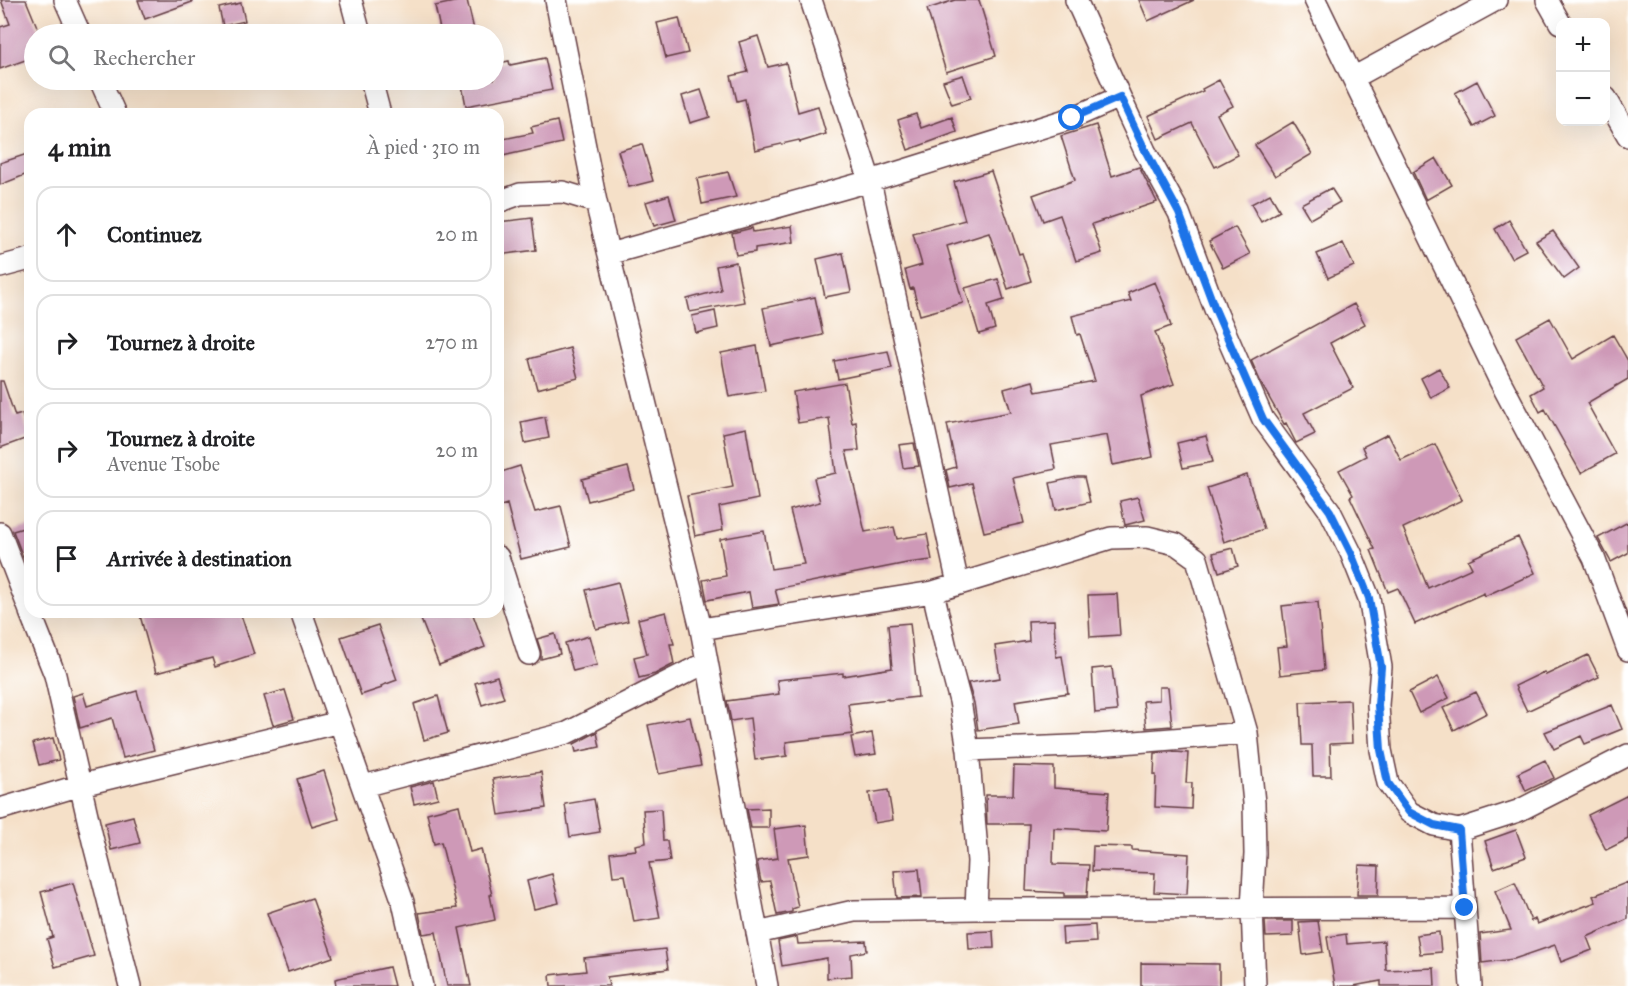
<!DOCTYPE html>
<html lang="fr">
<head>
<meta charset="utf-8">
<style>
  :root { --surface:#fff; --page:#f2f2f2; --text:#202124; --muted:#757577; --line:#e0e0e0 }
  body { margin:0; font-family:"IM FELL Great Primer",serif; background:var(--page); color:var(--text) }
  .controls { position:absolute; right:18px; top:18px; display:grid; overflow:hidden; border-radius:12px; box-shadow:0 6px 24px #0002 }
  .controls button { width:54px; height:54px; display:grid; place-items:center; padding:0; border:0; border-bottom:2px solid var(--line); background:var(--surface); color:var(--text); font:30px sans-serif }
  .stop { position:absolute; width:18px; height:18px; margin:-14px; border:4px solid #1a73e8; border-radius:50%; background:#fff }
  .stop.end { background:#1a73e8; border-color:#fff; box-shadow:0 2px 6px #0008 }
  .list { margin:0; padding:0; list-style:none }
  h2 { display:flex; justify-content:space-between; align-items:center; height:78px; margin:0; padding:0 24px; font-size:26px }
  h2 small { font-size:20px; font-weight:400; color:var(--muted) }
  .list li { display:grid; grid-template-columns:39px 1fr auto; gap:18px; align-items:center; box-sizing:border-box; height:96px; margin:0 12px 12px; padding:0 12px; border:2px solid var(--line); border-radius:18px }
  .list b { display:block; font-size:22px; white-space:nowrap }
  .list p { margin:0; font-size:20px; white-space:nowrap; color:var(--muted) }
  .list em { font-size:20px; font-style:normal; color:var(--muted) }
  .icon { flex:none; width:33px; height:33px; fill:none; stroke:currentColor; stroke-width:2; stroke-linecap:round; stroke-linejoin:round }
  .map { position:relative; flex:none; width:1628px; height:986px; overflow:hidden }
  .search { position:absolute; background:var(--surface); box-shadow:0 6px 24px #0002; left:24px; top:24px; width:480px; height:66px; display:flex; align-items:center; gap:15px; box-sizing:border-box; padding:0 21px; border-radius:33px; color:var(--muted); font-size:22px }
  .panel { position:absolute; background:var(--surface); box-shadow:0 6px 24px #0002; left:24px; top:108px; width:480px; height:510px; border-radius:18px }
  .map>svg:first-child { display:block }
  .building { fill:#ce99b7 }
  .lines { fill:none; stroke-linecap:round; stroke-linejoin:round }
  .street-casing { stroke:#643c43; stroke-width:24 }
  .street { stroke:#fff; stroke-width:21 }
  .route { stroke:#1a73e8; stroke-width:8 }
</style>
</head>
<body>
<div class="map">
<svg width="1628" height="986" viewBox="0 0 1628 986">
  <rect width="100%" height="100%" fill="#fff"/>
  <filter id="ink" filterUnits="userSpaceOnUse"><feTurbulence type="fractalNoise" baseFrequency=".0167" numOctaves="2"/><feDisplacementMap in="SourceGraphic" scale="12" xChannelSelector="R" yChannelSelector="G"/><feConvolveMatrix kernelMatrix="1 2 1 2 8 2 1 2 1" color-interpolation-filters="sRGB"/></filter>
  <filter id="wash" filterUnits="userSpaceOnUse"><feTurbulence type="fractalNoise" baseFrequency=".008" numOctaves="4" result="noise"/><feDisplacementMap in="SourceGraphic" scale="24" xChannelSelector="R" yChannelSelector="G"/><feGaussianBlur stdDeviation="1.35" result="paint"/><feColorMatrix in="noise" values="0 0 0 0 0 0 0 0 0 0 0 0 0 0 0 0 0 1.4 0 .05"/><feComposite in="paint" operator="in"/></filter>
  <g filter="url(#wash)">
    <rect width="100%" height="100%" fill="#f5e0c8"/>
    <g id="blocks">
      <path class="building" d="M1 0H26L40 34H34V57L0 69V27L10 24Z
        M138 0H191L192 2 145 19Z
        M463 0H467L475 34H441L435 6Z
        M955 0H979L996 56 946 72 927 9Z
        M1139 0H1194L1148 21Z
        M241 3 245 21 223 26 219 8Z
        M679 18 688 53 666 58 657 23Z
        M758 36 768 67 786 63 798 112 818 106 826 134 800 142 799 140 755 150 745 99 737 101 731 76 748 72 739 42Z
        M545 58 552 90 466 106 461 80H494V64L509 61 510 65Z
        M963 75 971 98 952 104 943 81Z
        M1219 80 1233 106 1217 114 1238 155 1215 167 1192 123 1158 139 1148 116 1203 91 1202 89Z
        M1477 81 1495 116 1474 127 1455 93Z
        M701 90 710 117 690 123 682 96Z
        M916 114 921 128 952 117 957 132 908 150 898 120Z
        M557 121 562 143 498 157V140L533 133 531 127Z
        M1293 122 1312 154 1275 176 1255 145Z
        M1096 125 1112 176 1139 167 1157 202 1092 224 1102 253 1076 261 1060 215 1043 221 1033 195 1075 180 1061 136Z
        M642 144 653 181 629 187 618 151Z
        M30 153V173L0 185V163Z
        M1436 158 1452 185 1426 200 1413 172Z
        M991 171 1019 254 1022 253 1031 281 1008 289 989 233 947 246 963 303 920 315 913 288 910 289 905 270 922 265 913 234 965 220 954 182Z
        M728 172 736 197 702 204 697 179Z
        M1331 188 1340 202 1310 219 1301 204Z
        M1270 194 1280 211 1261 222 1251 204Z
        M669 195 676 220 654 226 646 202Z
        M532 218 536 250 498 255V222Z
        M1509 220 1526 250 1511 258 1495 229Z
        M792 226 794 242 755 248V252L736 255 732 233 752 228 753 232Z
        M1235 227 1250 254 1223 268 1209 241Z
        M1553 231 1579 268 1564 279 1536 241Z
        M1343 243 1354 266 1328 278 1317 254Z
        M843 253 851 292 825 297 817 259Z
        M736 262 744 302 690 312 687 299 721 290 716 266Z
        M998 279 1004 300 988 305 995 329 979 334 965 288Z
        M1155 282 1165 306H1164L1171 326 1155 332 1174 384 1141 396 1153 457 1113 465 1107 435 1051 445 1056 469 1013 478 1024 523 984 532 972 483 950 488 946 470 956 467 947 424 1011 412 1004 389 1033 381 1036 392 1095 381 1080 334 1077 335 1072 316 1131 301 1128 293Z
        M815 297 823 335 771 346 763 308Z
        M1354 304 1365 324 1330 343 1353 388 1304 413 1315 434 1296 443 1286 423 1284 424 1262 385 1251 360Z
        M715 311 718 328 696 333 692 316Z
        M1550 318 1573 359 1613 335 1628 361V379L1587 403 1615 454 1581 473 1545 409 1540 412 1531 394 1543 387 1516 337Z
        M757 346 765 391 729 397 721 353Z
        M570 348 578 378 537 389 529 359Z
        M888 351 892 368 838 379 834 361Z
        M1439 368 1450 388 1431 398 1421 378Z
        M0 381H3L15 416 22 414 30 437 0 448Z
        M845 383 852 423 856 422 859 450 846 451 865 532 894 527 897 539 927 534 932 560 907 563 775 589 779 604 752 608 749 592 707 600 703 580 726 576 720 539 764 531 771 569 804 564 790 510 820 502 814 478 836 473 829 418 798 423 793 392Z
        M545 417 549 438 525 443 521 422Z
        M746 428 758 499 719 507 723 530 695 536 687 496 733 487 723 433Z
        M1388 434 1401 460 1435 444 1462 500 1403 528 1428 588 1472 568 1468 560 1518 537 1535 573 1485 596 1484 593 1415 624 1398 588 1388 592 1371 550 1375 549 1350 497 1353 495 1339 470 1366 456 1362 447Z
        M1206 436 1213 462 1183 468 1177 443Z
        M914 443 919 466 903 468 899 445Z
        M520 466 535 512 561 506 571 547 521 559 507 504 498 507V473Z
        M628 467 634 489 588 501 582 479Z
        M1247 475 1264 529 1224 542 1207 488Z
        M1077 477H1084L1090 502 1056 510 1050 483Z
        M1138 497 1145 520 1125 525 1120 501Z
        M1628 522V553L1611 562 1598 538Z
        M30 526V554L23 557 13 531Z
        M1233 548 1238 566 1219 572 1213 553Z
        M618 582 628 621 596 629 586 590Z
        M1117 594 1120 635 1090 637 1088 595Z
        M1318 602 1324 670 1280 675 1277 647 1287 646 1282 606Z
        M139 612H240L254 654 215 667 212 658 156 673Z
        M418 612H472L485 647 439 665Z
        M666 612 674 644H670L674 664 655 674 639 678 634 657 647 654 638 619Z
        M1054 620 1056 657 1062 656 1068 693 1015 701 1019 724 978 730 974 703 968 683 1000 678 995 646 1029 641 1028 621Z
        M910 623 918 697 888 700V699L848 704 853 734 786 742 787 756 755 760 750 718 731 721 727 701 779 694 777 680 843 673V676L892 668 888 625Z
        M378 625 397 680 381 686 382 688 361 695 341 637Z
        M555 634 560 654 541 659V651L537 639Z
        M589 636 597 665 573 671 565 643Z
        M1588 655 1599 677 1527 711 1515 686 1544 672 1546 675Z
        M1112 667 1117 711 1095 713 1092 669Z
        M497 676 504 698 482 705 475 683Z
        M1438 677 1449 698 1419 713 1409 692Z
        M1159 687H1168L1172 726 1146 728 1143 701 1159 700Z
        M285 690 294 719 273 725 264 696Z
        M137 691 154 750 123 758 112 718 80 728 73 696 83 693 87 706Z
        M1476 692 1487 713 1454 730 1443 708Z
        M438 696 448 733 424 740 414 704Z
        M1350 700 1352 743 1330 744 1331 776H1313L1312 745H1302L1300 702Z
        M1612 705 1622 729 1585 744 1581 736 1554 749 1545 732Z
        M690 717 701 766 659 774 648 725Z
        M597 732 600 747 576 752 574 744Z
        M872 733 876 754 855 757 851 737Z
        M53 738 59 760 39 765 33 743Z
        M1175 752 1188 753 1186 783H1192L1191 809 1155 807 1156 775H1154L1155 753Z
        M1545 760 1554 778 1526 791 1518 773Z
        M1014 766 1054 767V788L1109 792 1106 831 1054 828 1053 864 1089 865 1087 896H1064V893L1026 891 1029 824H987L986 795H1013Z
        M324 771 339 819 312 827 297 779Z
        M541 772 546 808 499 815 493 779Z
        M434 781 438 798 414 804 410 787Z
        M888 790 893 820 875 823 869 793Z
        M1628 795V839L1606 850 1588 815Z
        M594 799 600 832 570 837 565 804Z
        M459 805 470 852 481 849 492 895H490L495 920 459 928 471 986H447L436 932 423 934 419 913 457 908 441 842 434 844 427 813Z
        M769 808V828H751L747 809Z
        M661 809 663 841H667L670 861 649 863 660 918 634 922 625 875 613 876 610 853 636 850 635 845 646 843 643 810Z
        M133 816 140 843 111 850 105 823Z
        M806 825 809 855 788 858 798 907 792 909V912L777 915 770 881 761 882 757 861 778 858 774 829Z
        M1516 830 1526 857 1494 868 1485 841Z
        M1093 846 1132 847V850L1189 854 1187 894 1154 892 1155 873 1092 871Z
        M1359 865 1379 866 1378 895H1357Z
        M919 869 922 897 897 898 894 871Z
        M552 874 559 903 534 909 527 881Z
        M1515 882 1531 921 1535 919 1537 924 1596 902 1593 896 1628 882V919L1587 937 1592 950 1561 962 1555 945 1514 959 1482 963 1480 934 1511 930 1495 891Z
        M73 883 94 956 55 967 47 939 53 937 41 892Z
        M312 898 333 957 288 972 267 913Z
        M1265 921H1293V936L1266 937Z
        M1318 921 1323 952 1303 955 1299 922Z
        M1095 925 1096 942 1063 944 1062 927Z
        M993 931 994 948 969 949 968 932Z
        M1439 932 1441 952 1420 954 1417 935Z
        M1346 934 1347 944 1384 941 1386 970 1434 968 1435 986H1381V981L1353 986H1335L1327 937Z
        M797 937 798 944 866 941 867 951 851 954 852 976 827 978V958L782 966 778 941Z
        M665 949 668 969 607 977 609 986H551L550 975 586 971 584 958Z
        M1141 963 1219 964V986H1141Z
        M389 967 394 986H336L335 979Z"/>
    </g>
  </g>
  <g filter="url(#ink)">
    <use href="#blocks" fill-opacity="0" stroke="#643c43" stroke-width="1.5"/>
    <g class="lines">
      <g class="street-casing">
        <path id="street" d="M65 0 80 34
          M351 0 360 34
          M556 0 596 202 701 629 767 986
          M811 0 870 181 958 584
          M1076 0 1120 97 1145 151 1179 213 1215 309 1263 419 1330 511 1351 553 1369 598 1381 667 1378 705 1381 750 1388 783 1409 812 1434 825 1459 830 1518 811 1628 755
          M1315 0 1499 379 1594 558 1628 650
          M1547 0 1560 23
          M1353 78 1496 0
          M100 80 115 114
          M371 80 380 114
          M1606 98 1628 136
          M498 202 520 194 563 192 596 202
          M609 254 870 181 1072 118 1120 97
          M0 267 30 259
          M0 533 30 611
          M498 557 529 654
          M933 592 946 648 960 701 968 750 978 861 976 909
          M30 612 55 675 93 841 130 986
          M301 612 403 902 422 986
          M701 629 933 592 1111 538 1147 537 1176 544 1197 559 1247 733 1254 803 1255 854 1252 908 1255 986
          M968 750 1097 745 1247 733
          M363 786 567 733 707 662
          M0 809 81 785 340 722
          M1459 830 1471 986
          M757 933 854 911 976 909 1465 908"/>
      </g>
      <use href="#street" class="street"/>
    </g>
  </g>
  <g class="lines" filter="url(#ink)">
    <path class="route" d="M1072 118 1120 97 1145 150 1179 213 1215 309 1263 419 1330 511 1351 553 1369 598 1381 667 1378 705 1381 750 1388 783 1409 812 1434 825 1459 830 1465 908"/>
  </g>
</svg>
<div class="controls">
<button>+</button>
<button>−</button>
</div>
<div class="stop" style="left:1072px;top:118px"></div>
<div class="stop end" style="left:1465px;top:908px"></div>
<div class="search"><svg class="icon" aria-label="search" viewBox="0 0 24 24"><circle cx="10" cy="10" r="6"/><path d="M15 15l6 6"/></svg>Rechercher</div>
<section class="panel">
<h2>4 min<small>À pied · 310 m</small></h2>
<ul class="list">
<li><svg class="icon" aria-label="ahead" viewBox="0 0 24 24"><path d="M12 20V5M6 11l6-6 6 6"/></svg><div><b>Continuez</b></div><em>20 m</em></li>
<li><svg class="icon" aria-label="right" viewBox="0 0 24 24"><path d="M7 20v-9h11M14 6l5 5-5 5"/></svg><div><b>Tournez à droite</b></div><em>270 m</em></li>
<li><svg class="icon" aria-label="right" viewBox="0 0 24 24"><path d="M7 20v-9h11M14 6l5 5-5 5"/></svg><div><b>Tournez à droite</b><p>Avenue Tsobe</p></div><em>20 m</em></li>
<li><svg class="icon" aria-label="arrive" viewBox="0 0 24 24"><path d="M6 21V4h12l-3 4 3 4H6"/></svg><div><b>Arrivée à destination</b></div></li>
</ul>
</section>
</div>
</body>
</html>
